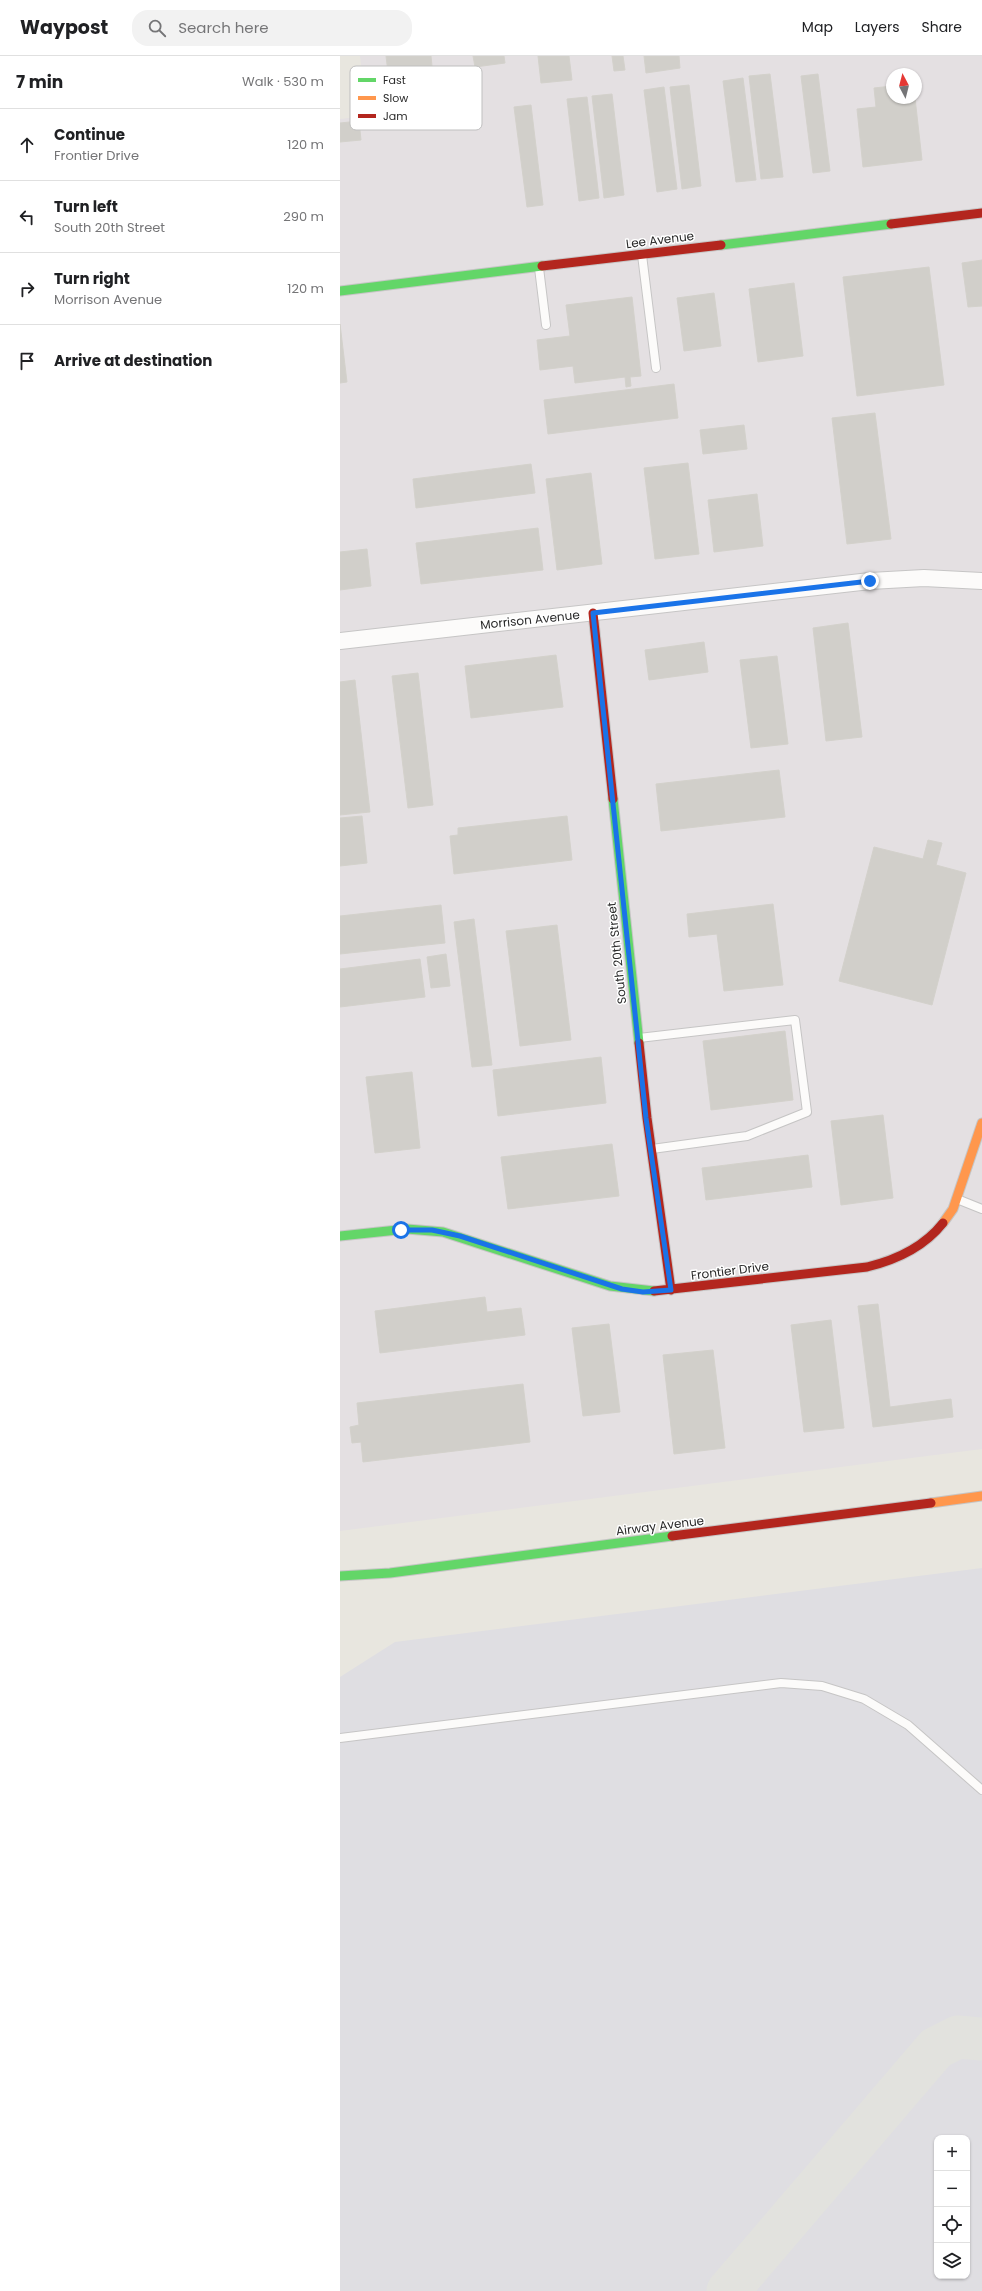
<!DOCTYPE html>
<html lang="en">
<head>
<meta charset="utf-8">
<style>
  :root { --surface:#fff; --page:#f2f2f2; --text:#202124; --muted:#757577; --line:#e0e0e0 }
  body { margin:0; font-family:Poppins,sans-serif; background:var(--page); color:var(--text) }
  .controls { position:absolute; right:12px; bottom:12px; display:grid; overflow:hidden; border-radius:8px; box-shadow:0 1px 3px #0004 }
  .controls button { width:36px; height:36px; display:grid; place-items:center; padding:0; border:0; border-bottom:1px solid var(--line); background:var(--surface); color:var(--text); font:20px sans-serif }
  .compass { position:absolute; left:546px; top:12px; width:36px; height:36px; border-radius:50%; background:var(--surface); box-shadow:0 1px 3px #0004; rotate:353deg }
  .stop { position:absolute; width:12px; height:12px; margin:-9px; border:3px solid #1a73e8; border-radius:50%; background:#fff }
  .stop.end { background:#1a73e8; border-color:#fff; box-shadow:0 1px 4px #0008 }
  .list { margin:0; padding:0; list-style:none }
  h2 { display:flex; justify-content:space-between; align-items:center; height:52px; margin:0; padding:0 16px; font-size:17px }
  h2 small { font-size:13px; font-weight:400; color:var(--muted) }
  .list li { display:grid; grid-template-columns:26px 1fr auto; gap:12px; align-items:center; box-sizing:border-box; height:72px; padding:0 16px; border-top:1px solid var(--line) }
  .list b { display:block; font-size:15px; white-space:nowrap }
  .list p { margin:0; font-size:13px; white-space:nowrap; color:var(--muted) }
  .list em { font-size:13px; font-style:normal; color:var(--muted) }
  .icon { flex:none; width:22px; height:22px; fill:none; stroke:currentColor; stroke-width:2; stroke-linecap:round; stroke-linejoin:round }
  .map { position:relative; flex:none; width:642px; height:2235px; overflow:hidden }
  header { display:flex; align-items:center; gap:24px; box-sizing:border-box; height:56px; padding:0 20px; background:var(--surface); border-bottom:1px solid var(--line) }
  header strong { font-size:19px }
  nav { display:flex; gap:22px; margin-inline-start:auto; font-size:14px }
  .search { width:280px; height:36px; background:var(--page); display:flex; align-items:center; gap:10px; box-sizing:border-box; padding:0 14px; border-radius:16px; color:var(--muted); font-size:15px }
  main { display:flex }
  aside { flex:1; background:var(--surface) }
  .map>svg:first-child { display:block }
  .industrial { fill:#e4e0e2; fill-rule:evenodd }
  .airport { fill:#dfdee2; fill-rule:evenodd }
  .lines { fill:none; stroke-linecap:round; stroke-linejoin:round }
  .taxiway { stroke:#e2e2de; stroke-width:43 }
  .building { fill:#d1cfca; stroke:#d3d1cb }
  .lane-casing { stroke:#c6c5c5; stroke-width:10 }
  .street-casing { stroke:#c6c5c5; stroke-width:18 }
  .fast-casing { stroke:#c6c5c5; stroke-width:11 }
  .slow-casing { stroke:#c6c5c5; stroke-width:11 }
  .jam-casing { stroke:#c6c5c5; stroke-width:11 }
  .lane { stroke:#fcfbfa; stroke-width:8 }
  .street { stroke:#fcfbfa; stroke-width:16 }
  .fast { stroke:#63d668; stroke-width:9 }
  .slow { stroke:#ff974d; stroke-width:9 }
  .jam { stroke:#b3261e; stroke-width:9 }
  .route { stroke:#1a73e8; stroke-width:5 }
  .labels { text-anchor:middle; stroke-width:3; stroke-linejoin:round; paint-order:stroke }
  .street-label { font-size:12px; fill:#2a2a2a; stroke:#fff }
  .key { fill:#fff; stroke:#bfbfbf; stroke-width:1 }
  .key-label { font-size:11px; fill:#2a2a2a }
</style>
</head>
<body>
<header>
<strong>Waypost</strong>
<div class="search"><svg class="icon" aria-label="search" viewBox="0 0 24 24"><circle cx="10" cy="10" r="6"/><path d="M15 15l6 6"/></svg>Search here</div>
<nav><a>Map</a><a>Layers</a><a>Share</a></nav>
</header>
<main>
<aside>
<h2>7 min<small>Walk · 530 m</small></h2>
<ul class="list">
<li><svg class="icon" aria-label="ahead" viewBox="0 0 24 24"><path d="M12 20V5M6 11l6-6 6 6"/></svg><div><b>Continue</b><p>Frontier Drive</p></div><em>120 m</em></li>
<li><svg class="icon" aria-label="left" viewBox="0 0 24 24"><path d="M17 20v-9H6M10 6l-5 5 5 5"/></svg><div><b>Turn left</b><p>South 20th Street</p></div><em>290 m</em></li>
<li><svg class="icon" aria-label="right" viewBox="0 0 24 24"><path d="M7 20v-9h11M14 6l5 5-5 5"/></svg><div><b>Turn right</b><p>Morrison Avenue</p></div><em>120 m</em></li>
<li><svg class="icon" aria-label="arrive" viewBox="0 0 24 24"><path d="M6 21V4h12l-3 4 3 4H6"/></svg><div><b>Arrive at destination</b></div></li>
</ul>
</aside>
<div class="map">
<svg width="642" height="2235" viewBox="0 0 642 2235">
  <rect width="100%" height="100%" fill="#e8e6df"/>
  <path class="industrial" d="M20 0H642V1393L0 1475V63L27 60ZM552 18H576V42H552Z"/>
  <path class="airport" d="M642 1512V2235H0V1621L55 1586ZM597 2082H627V2220H597Z"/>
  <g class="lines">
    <path class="taxiway" d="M388 2235 596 1992 618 1981 642 1983"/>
  </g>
  <path class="building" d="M46 0H91L93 20 49 25Z
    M133 0H164L165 7 135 11Z
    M198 0H229L232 24 201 27Z
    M272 0H283L285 14 274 15Z
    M304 0H339L340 12 306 17Z
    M430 18 443 121 421 123 409 20Z
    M478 18 490 115 473 117 461 20Z
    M403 22 416 124 396 126 383 25Z
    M349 29 361 130 342 133 330 31Z
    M552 30V42H575L582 104 523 111 517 53 536 51 534 32Z
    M324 31 337 133 317 136 304 34Z
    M272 38 284 139 264 142 252 40Z
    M247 41 259 142 239 145 227 43Z
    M191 49 203 149 187 151 174 51Z
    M19 65 21 84 0 86V67Z
    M642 204V250L628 251 622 207Z
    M589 211 604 329 517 340 503 221Z
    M454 227 463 300 418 306 409 233Z
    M374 237 381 290 344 295 337 242Z
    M292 241 301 320 290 321 291 330 286 331 285 321 235 327 233 310 200 314 197 284 230 280 226 249Z
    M0 268 7 326 0 327Z
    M334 328 338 362 208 378 204 344Z
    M535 357 551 483 507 488 492 362Z
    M404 369 407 393 363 398 360 374Z
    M348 407 359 498 315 503 304 412Z
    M191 408 195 437 76 452 73 423Z
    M251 417 262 508 217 514 206 423Z
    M417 438 423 490 374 496 368 444Z
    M198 472 203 514 81 528 76 487Z
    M27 493 31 530 0 534V496Z
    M508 567 522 681 486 685 473 572Z
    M364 586 368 616 309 624 305 594Z
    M216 599 223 651 131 662 125 610Z
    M437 600 448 688 411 692 400 604Z
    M78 617 93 749 68 752 52 620Z
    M15 624 30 756 0 759V626Z
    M439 714 445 761 321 775 316 728Z
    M22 760 27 807 0 810V762Z
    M227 760 232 804 114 818 110 780 118 779V772Z
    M588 784 602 787 596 809 626 817 592 949 499 925 534 791 583 803Z
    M433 848 443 929 384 935 377 878 349 881 347 858Z
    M101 849 105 887 0 898V860Z
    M134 863 152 1009 132 1011 114 866Z
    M217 869 231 984 180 990 166 875Z
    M106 898 110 930 91 932 87 901Z
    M80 903 85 941 0 951V913Z
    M445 975 453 1044 371 1054 363 985Z
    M261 1001 266 1047 158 1060 153 1014Z
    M72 1016 80 1092 35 1097 26 1021Z
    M543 1059 553 1142 501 1149 491 1065Z
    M272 1088 279 1140 168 1153 161 1101Z
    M468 1099 472 1131 366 1144 362 1112Z
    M145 1241 147 1256 181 1252 185 1279 40 1297 35 1255Z
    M538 1248 550 1351 611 1343 613 1361 533 1371 518 1250Z
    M491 1264 504 1372 464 1376 451 1269Z
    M269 1268 280 1356 243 1360 232 1272Z
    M373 1294 385 1392 334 1398 323 1299Z
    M183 1328 190 1386 23 1406 21 1386 12 1387 10 1371 19 1369 17 1347Z"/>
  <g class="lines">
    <g class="lane-casing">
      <path id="lane" d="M302 199 316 312
        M199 212 206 269
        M299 982 455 964 467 1056 407 1080 312 1093
        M617 1143 642 1153
        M0 1682 441 1627 482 1630 524 1643 568 1669 642 1734"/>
    </g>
    <g class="street-casing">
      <path id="street" d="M0 585 530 525 584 522 642 525"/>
    </g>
    <g class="fast-casing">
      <path id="fast" d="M381 189 551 168
        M0 235 202 210
        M273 743 299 987
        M0 1180 67 1173 103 1176 270 1230 314 1235
        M0 1520 50 1517 332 1480"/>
    </g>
    <g class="slow-casing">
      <path id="slow" d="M603 1167 613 1153 642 1067
        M591 1447 642 1440"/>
    </g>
    <g class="jam-casing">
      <path id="jam" d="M551 168 642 157
        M202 210 381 189
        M253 557 273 743
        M299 987 307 1062 331 1234
        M314 1235 527 1211C556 1204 584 1191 603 1167
        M332 1480 591 1447"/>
    </g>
    <use href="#lane" class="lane"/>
    <use href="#street" class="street"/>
    <use href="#fast" class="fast"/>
    <use href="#slow" class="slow"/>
    <use href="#jam" class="jam"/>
  </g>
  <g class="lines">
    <path class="route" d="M61 1174H92L120 1180 282 1233 303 1236 331 1234 306 1062 253 557 530 525"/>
  </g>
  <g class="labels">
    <g class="street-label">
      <text transform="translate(320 184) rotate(-7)" y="4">Lee Avenue</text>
      <text transform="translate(190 564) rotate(-6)" y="4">Morrison Avenue</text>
      <text transform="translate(277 897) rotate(-96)" y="4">South 20th Street</text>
      <text transform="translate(390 1215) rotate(-7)" y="4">Frontier Drive</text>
      <text transform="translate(320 1470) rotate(-7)" y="4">Airway Avenue</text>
    </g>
  </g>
  <rect x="10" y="10" width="132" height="64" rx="6" class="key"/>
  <rect x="18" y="22" width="18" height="4" fill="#63d668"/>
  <rect x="18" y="40" width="18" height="4" fill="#ff974d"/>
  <rect x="18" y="58" width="18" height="4" fill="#b3261e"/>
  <g class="key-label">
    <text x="43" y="28">Fast</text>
    <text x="43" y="46">Slow</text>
    <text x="43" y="64">Jam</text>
  </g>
</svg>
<div class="controls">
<button>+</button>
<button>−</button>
<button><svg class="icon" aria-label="locate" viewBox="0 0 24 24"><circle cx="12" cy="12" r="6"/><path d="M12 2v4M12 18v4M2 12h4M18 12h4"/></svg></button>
<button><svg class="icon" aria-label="layers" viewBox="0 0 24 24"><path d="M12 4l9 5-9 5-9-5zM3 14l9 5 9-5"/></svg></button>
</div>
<svg class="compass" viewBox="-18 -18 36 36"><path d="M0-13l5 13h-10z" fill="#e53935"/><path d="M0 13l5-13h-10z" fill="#757577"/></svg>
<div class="stop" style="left:61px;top:1174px"></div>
<div class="stop end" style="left:530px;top:525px"></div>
</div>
</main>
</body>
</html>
